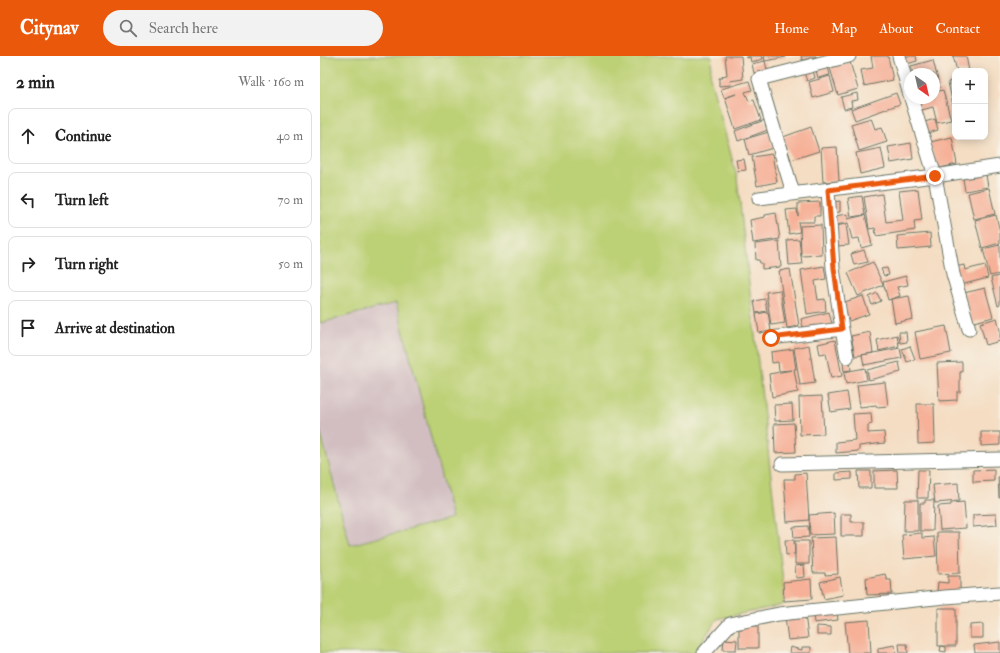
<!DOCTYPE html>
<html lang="en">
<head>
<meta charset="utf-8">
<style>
  :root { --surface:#fff; --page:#f2f2f2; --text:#222; --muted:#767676; --line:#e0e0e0; --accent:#ea580c }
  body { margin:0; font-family:"IM FELL Double Pica",serif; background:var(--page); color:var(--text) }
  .controls { position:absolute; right:12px; top:12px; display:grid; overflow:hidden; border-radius:8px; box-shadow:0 2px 10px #0003 }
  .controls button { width:36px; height:36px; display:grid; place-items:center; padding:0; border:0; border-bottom:1px solid var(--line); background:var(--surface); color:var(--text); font:20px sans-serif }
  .compass { position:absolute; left:584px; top:12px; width:36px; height:36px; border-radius:50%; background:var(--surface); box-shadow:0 2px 10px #0003; rotate:146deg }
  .stop { position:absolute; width:12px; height:12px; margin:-9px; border:3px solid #ea580c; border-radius:50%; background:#fff }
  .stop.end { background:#ea580c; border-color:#fff; box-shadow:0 1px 4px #0008 }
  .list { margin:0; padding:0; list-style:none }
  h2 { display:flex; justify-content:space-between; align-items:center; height:52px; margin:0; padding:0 16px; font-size:17px }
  h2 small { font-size:13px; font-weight:400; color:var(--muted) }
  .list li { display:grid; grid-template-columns:26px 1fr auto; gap:12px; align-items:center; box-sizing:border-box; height:56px; margin:0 8px 8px; padding:0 8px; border:1px solid var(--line); border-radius:8px }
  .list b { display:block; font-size:15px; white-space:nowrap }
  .list em { font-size:13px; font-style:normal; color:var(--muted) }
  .icon { flex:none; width:22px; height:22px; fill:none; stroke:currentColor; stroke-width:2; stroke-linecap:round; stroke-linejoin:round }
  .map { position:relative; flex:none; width:680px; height:597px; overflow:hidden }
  header { display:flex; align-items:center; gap:24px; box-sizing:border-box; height:56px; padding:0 20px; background:var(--accent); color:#fff }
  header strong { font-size:19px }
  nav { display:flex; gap:22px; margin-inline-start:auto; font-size:14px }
  .search { width:280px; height:36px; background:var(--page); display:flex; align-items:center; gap:10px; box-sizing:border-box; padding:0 14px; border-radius:22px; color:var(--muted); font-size:15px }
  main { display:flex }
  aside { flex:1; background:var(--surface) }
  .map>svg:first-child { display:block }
  .industrial { fill:#d2bec1 }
  .green { fill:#bcd074; stroke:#6e8654 }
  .building { fill:#f6b198 }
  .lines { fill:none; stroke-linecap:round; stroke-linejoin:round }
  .street-casing { stroke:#6a7566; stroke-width:15 }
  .street { stroke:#fff; stroke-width:13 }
  .route { stroke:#ea580c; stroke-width:5 }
</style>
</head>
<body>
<header>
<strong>Citynav</strong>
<div class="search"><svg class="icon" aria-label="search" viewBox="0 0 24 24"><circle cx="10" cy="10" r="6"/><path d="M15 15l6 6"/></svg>Search here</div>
<nav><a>Home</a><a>Map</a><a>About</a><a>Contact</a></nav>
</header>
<main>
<aside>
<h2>2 min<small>Walk · 160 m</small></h2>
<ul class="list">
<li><svg class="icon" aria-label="ahead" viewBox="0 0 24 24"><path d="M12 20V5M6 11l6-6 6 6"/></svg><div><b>Continue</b></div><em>40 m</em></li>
<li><svg class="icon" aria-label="left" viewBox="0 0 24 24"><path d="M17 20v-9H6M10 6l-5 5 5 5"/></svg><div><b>Turn left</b></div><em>70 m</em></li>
<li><svg class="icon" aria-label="right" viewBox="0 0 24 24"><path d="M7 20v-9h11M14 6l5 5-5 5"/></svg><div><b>Turn right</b></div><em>50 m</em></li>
<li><svg class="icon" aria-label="arrive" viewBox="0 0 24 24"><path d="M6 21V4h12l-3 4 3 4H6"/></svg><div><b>Arrive at destination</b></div></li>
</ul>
</aside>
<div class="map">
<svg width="680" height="597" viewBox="0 0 680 597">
  <rect width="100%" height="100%" fill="#f7f3e8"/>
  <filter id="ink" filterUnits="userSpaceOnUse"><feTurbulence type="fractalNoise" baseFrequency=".025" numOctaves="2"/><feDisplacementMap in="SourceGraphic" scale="8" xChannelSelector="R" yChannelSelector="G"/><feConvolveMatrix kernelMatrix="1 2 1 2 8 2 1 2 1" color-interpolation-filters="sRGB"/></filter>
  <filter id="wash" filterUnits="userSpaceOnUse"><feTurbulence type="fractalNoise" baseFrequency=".012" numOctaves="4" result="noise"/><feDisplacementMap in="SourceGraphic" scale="16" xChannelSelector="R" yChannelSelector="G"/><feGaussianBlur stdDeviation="0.9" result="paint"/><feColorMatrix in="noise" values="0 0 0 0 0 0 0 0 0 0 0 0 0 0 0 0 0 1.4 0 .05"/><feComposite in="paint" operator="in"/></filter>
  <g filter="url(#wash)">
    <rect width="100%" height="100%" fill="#f4ddc2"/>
    <path class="industrial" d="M76 247 132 462 30 489 0 375V267Z"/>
    <path class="green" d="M0 0H392L390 21 417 121 463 526 464 543 463 549 397 563 374 597H0V375L30 489 132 462 76 247 0 267Z"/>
    <g id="blocks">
      <path class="building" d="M405 0H421L423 23 410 25 411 29 399 30V22H403L402 20 407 19Z
        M426 0H442L443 3 431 6 430 1 427 2Z
        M444 0H466V1L445 5Z
        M481 0H496V1L482 4Z
        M551 0H568L573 24 544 30 541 14 553 12Z
        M585 0H596L597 5 587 8Z
        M633 0H646L649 15H637Z
        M613 4 620 32 614 34V18H593L591 10Z
        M445 5 447 14 434 17 432 8Z
        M530 6 538 33 518 39 510 12Z
        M492 11 495 22 487 25 483 14Z
        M508 11 510 19 498 22 496 14Z
        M510 20 514 36 493 42 489 26Z
        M635 24V53H634L628 26Z
        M429 25 432 34 425 36 429 45 434 44 441 64 415 73 405 42 416 38 404 42 401 33Z
        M623 34 631 64 617 67 613 51 598 55 595 42H614V36Z
        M537 37 538 44 531 45 532 51 524 53 521 41Z
        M576 37 580 48 535 64 531 53Z
        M551 62 555 73 562 71 567 86 539 95 531 68Z
        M615 63 618 74 605 78 601 67Z
        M445 64 448 74 418 85 415 75Z
        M491 71 499 95 471 104 463 81Z
        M449 76 453 92 429 99 425 83Z
        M632 81 637 108 616 113 610 86Z
        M591 87 593 103 571 107 568 91Z
        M517 91 519 125 503 126 501 92Z
        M561 92 565 112 540 118 536 97Z
        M452 98 457 126 437 130 432 101Z
        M424 103 426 114 418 115 416 104Z
        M666 119 668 131 645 135 643 123Z
        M669 132 675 158 654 163 648 137Z
        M598 133 602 164 594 165 595 174 556 180 555 172 549 173 544 141 562 138 566 166 583 164 579 135Z
        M542 140 545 159 531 161 528 142Z
        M520 145V156L512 157 511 146Z
        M500 146V160H494V166H478L480 176 469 178 466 154 477 153 478 160V147Z
        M456 157 460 183 433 187 430 164 445 161V159Z
        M528 158V163L545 159 552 189 541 192 539 182 532 183 528 167 515 169 514 160Z
        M676 159 680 176V187L662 192 655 164Z
        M526 168 529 189 517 190 515 170Z
        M501 169 502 199 481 200 480 170Z
        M610 177 611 191 578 194 577 180Z
        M479 183 482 208 469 209 467 184Z
        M459 185 461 211 442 213V207H440L439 204H436L435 188Z
        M680 189V218L670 220 663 193Z
        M544 194 548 206 534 209 531 198Z
        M553 206 563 229 538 240 528 217Z
        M644 209 645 214 665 209 668 222 640 229 636 211Z
        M504 210 506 223 495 225 498 244 505 243 506 255 487 258 481 214Z
        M567 212 569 219 564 220 561 213Z
        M470 213 479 270 467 272 459 215Z
        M586 220 588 229 577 231 580 240 568 244 563 226Z
        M680 220V249L678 250 671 222Z
        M665 232 673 261 651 267 644 237Z
        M460 234 465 267 451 269 446 236Z
        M557 237 561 245 552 249 549 241Z
        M543 240 549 258 529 265 522 247Z
        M589 240 593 263 575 267 571 243Z
        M445 243 447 255 436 257 434 245Z
        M448 256 451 275 439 277 436 258Z
        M509 256 512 268 484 275 481 263Z
        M677 262 680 274V285L666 289 660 267Z
        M626 270 631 297 600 303 595 276Z
        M550 276 553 297 535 300 531 280Z
        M579 276H586L587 286 580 287Z
        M577 279 579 290 559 295 557 284Z
        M515 284 522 320 511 322 506 297 500 298 498 288Z
        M489 289 495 327 480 329 474 292Z
        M590 290 595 303 587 306 582 293Z
        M580 292 582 302 544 309 542 299Z
        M473 293 476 313H474L478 336 452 341 449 318 472 314 459 315 458 306 452 307 451 296Z
        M530 306 531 314 524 315 523 307Z
        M579 306 581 316 549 324 547 314Z
        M642 306V316H640V336H637V344L619 345 617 307Z
        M545 312 547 324 526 328 524 316Z
        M565 326 568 350 557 351 556 349 540 351 537 329Z
        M527 336 530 353 511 356 508 339Z
        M502 340 504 378 480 379 479 341Z
        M472 348 473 364 455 365 454 349Z
        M597 348H614L615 387 598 388Z
        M551 357 552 368 548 369V377L564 376 565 387 539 390V395L516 397V386L535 384 533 358Z
        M474 367 476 396 455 397 454 368Z
        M661 376H680V389L661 390Z
        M674 413V425L653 426V414Z
        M577 414 578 432H554V415Z
        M598 414H609L608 442H597Z
        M538 415H551V432H539Z
        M532 416V423L516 424V417Z
        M486 417 489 464 467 466 464 423H475V418Z
        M678 421H680V442H679Z
        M638 427 639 445 615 447 613 429Z
        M585 444H598V475H584Z
        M605 444H614L613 475H600V447H605Z
        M644 446 646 472 620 474 618 450 631 449V447Z
        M514 457 515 478 490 479 489 459Z
        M521 458H531V466H544V480H521Z
        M676 458 677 469 653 471V459Z
        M488 470 489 481 474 482 473 471Z
        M617 476H639L640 517 618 518Z
        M602 477V482L614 481 616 500 584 503 582 479Z
        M516 481 518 518 505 519V517H493L491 482Z
        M465 484H474L475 498 466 499Z
        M475 485H489V508H475Z
        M484 509 485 521 476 522 475 510Z
        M565 518 567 524H571L572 538 547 539 546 522Z
        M628 520H640V536H617L618 526 628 527Z
        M520 521 523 539 504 543 500 526Z
        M491 523 492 543 464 545 463 526Z
        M618 552H636V590H618Z
        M517 557 518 564 494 567 493 559Z
        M485 558 488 582 468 584 465 561Z
        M549 564 551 597H528L525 566Z
        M663 568V582H650V569Z
        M424 570H438V592H419V573H424Z
        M497 570 511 571V579H497Z
        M404 583 417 584 416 594H403Z
        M680 586V597H655L654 589Z
        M579 588H587L588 597H580Z
        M575 589 576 597H558V592Z
        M621 590 626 591V596L620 595Z
        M470 591 482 594V591H491V597H469Z"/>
    </g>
  </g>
  <g filter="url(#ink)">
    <use href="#blocks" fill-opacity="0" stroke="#6a7566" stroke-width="1"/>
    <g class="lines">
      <g class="street-casing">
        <path id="street" d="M579 0 590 39
          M591 42 615 120 633 218 649 273
          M473 137 439 23 529 0
          M439 142 615 120 680 110
          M522 273 527 301
          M451 282 522 273 513 212 508 134
          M462 408 680 403
          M384 597 410 568 459 558 625 541 680 537"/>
      </g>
      <use href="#street" class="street"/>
    </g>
  </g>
  <g class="lines" filter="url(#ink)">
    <path class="route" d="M451 282 522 273 514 212 508 134 615 120"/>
  </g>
</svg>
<div class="controls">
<button>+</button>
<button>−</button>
</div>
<svg class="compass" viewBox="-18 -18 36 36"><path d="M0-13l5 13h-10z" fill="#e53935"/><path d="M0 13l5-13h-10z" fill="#767676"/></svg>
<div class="stop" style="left:451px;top:282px"></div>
<div class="stop end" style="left:615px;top:120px"></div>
</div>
</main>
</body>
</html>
